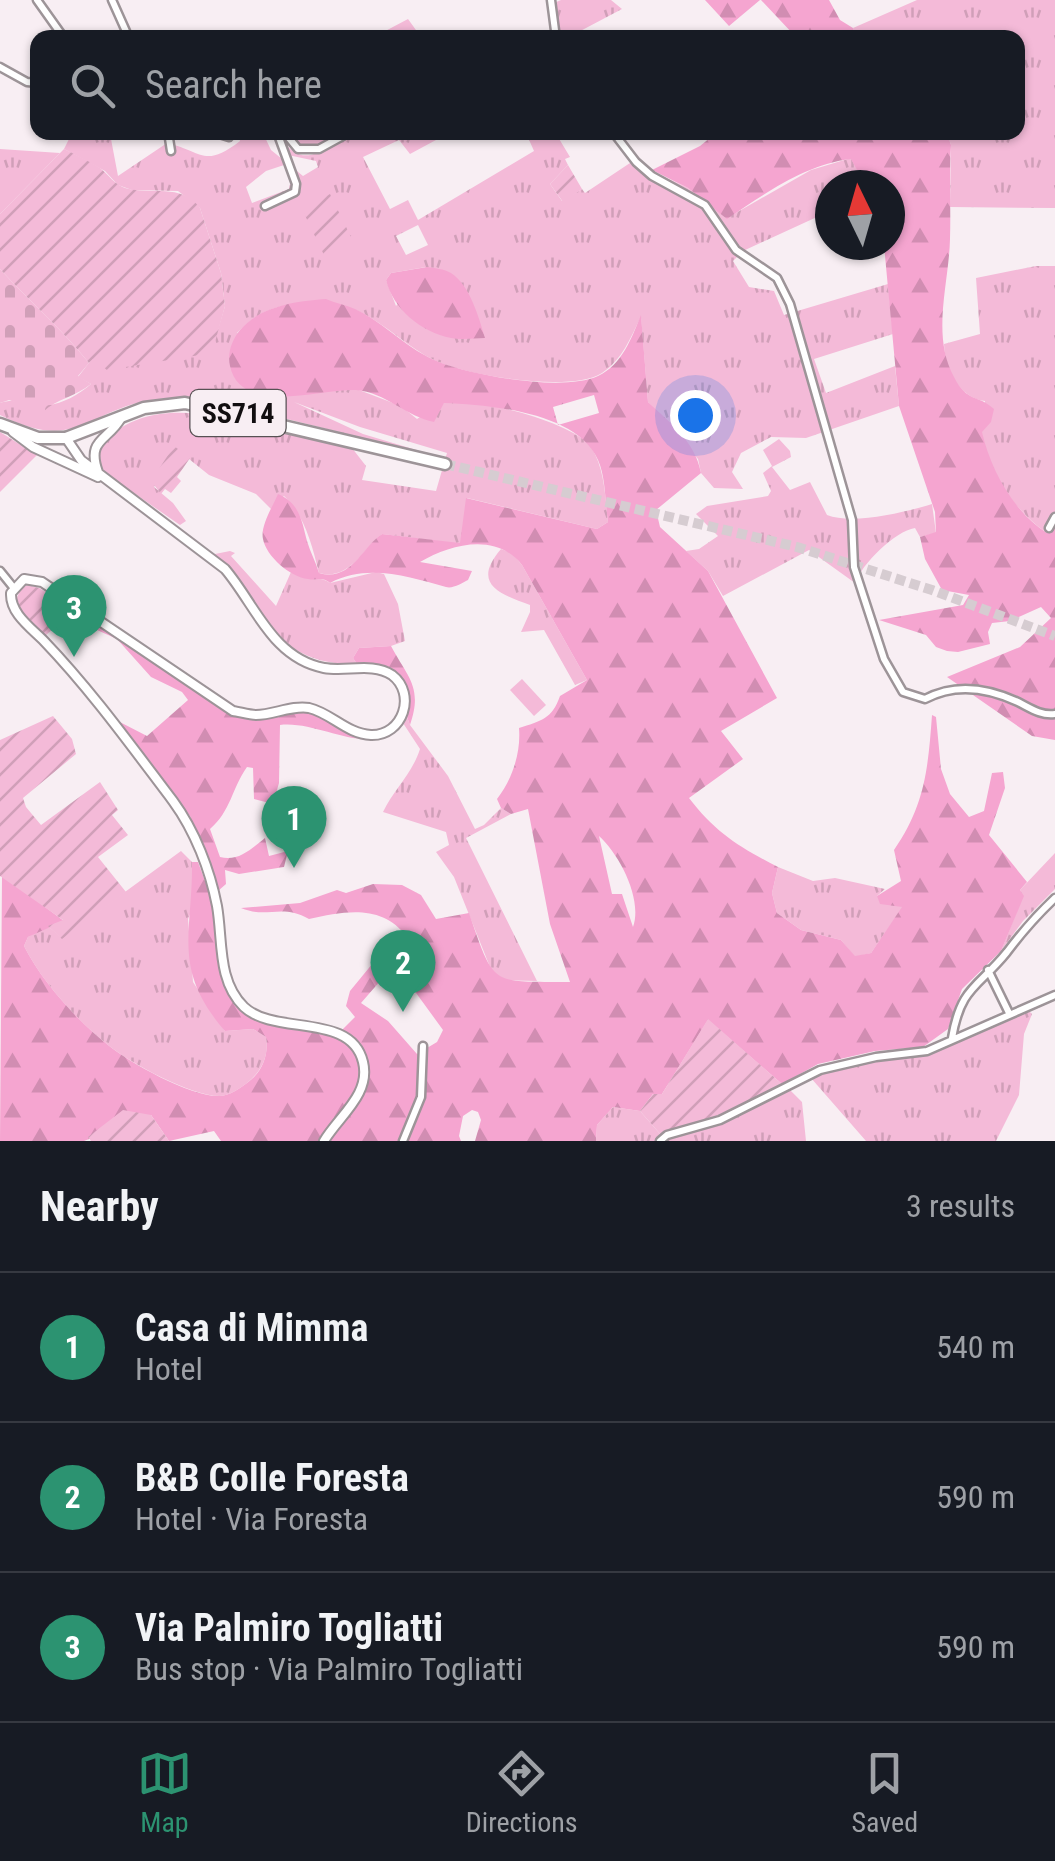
<!DOCTYPE html>
<html lang="en">
<head>
<meta charset="utf-8">
<style>
  :root { --surface:#171b24; --page:#242831; --text:#f1f3f6; --muted:#9ea1a6; --line:#363941; --accent:#2c9371 }
  body { margin:0; font-family:"Roboto Condensed",sans-serif; background:var(--page); color:var(--text) }
  .compass { position:absolute; left:815px; top:170px; width:90px; height:90px; border-radius:50%; background:var(--surface); box-shadow:0 2px 8px #0004; rotate:355deg }
  .you { position:absolute; left:695px; top:415px; width:35px; height:35px; margin:-25px; border:8px solid #fff; border-radius:50%; background:#1a73e8; box-shadow:0 0 0 15px #1a73e833 }
  .badge { display:grid; place-items:center; width:65px; height:65px; border-radius:50%; background:var(--accent); color:#fff; font-size:32px; font-weight:700 }
  .pin { position:absolute; translate:-50% -82px; filter:drop-shadow(0 2px 5px #0008) }
  .pin::after { content:''; position:absolute; top:52px; width:35px; height:30px; background:inherit; clip-path:polygon(0 0,100% 0,50% 100%) }
  .list { margin:0; padding:0; list-style:none }
  h2 { display:flex; justify-content:space-between; align-items:center; height:130px; margin:0; padding:0 40px; font-size:42px }
  h2 small { font-size:32px; font-weight:400; color:var(--muted) }
  .list li { display:grid; grid-template-columns:65px 1fr auto; gap:30px; align-items:center; box-sizing:border-box; height:150px; padding:0 40px; border-top:2px solid var(--line) }
  .list b { display:block; font-size:38px; white-space:nowrap }
  .list p { margin:0; font-size:32px; white-space:nowrap; color:var(--muted) }
  .list em { font-size:32px; font-style:normal; color:var(--muted) }
  .icon { flex:none; width:55px; height:55px; fill:none; stroke:currentColor; stroke-width:2; stroke-linecap:round; stroke-linejoin:round }
  .map { position:relative; flex:none; width:1055px; height:1141px; overflow:hidden }
  .search { position:absolute; background:var(--surface); box-shadow:0 2px 8px #0004; left:30px; right:30px; top:30px; height:110px; display:flex; align-items:center; gap:25px; box-sizing:border-box; padding:0 35px; border-radius:20px; color:var(--muted); font-size:38px }
  .sheet { height:580px; background:var(--surface) }
  nav { display:flex; justify-content:space-around; align-items:center; box-sizing:border-box; height:140px; border-top:2px solid var(--line); background:var(--surface); font-size:28px; color:var(--muted) }
  nav a { display:grid; justify-items:center; gap:5px }
  nav .on { color:var(--accent) }
  .map>svg:first-child { display:block }
  .grass { fill:url(#grass-tufts); fill-rule:evenodd }
  .forest { fill:url(#forest-firs); fill-rule:evenodd }
  .cemetery { fill:url(#cemetery-stones) }
  .garden { fill:url(#garden-furrows) }
  .pitch { fill:#f4bad8 }
  .lines { fill:none; stroke-linecap:round; stroke-linejoin:round }
  .trunk-tunnel { stroke:#d6ccd1; stroke-width:10; stroke-dasharray:10 5; stroke-linecap:butt }
  .minor-casing { stroke:#9d9498; stroke-width:11 }
  .tertiary-casing { stroke:#9d9498; stroke-width:12 }
  .primary-casing { stroke:#9d9498; stroke-width:15 }
  .trunk-casing { stroke:#9d9498; stroke-width:15 }
  .minor { stroke:#fff; stroke-width:6 }
  .tertiary { stroke:#fff; stroke-width:8 }
  .primary { stroke:#fff; stroke-width:10 }
  .trunk { stroke:#fff; stroke-width:10 }
  .labels { text-anchor:middle; stroke-width:8; stroke-linejoin:round; paint-order:stroke }
  .shield { fill:#f8eef3; stroke:#575154; stroke-width:2.5 }
  .shield-label { font-size:28px; font-weight:bold; fill:#120e10 }
</style>
</head>
<body>
<div class="map">
<svg width="1055" height="1141" viewBox="0 0 1055 1141">
  <defs>
    <pattern id="grass-tufts" width="24" height="20" patternUnits="userSpaceOnUse" patternTransform="scale(2.5)"><rect width="24" height="20" fill="#f4bad8"/><path d="M3 7l-1-3M5 7V3M7 7l1-3M15 17l-1-3M17 17v-4M19 17l1-3" fill="none" stroke="#d09fb8"/></pattern>
    <pattern id="forest-firs" width="22" height="20" patternUnits="userSpaceOnUse" patternTransform="scale(2.5)"><rect width="22" height="20" fill="#f5a5d0"/><path d="M5 1l3.5 6h-7zM16 11l3.5 6h-7z" fill="#d18db2"/></pattern>
    <pattern id="cemetery-stones" width="16" height="16" patternUnits="userSpaceOnUse" patternTransform="scale(2.5)"><rect width="16" height="16" fill="#f4bad8"/><path d="M2 7V4a2 2 0 0 1 4 0v3zM10 15v-3a2 2 0 0 1 4 0v3z" fill="#d09fb8"/></pattern>
    <pattern id="garden-furrows" width="10" height="10" patternUnits="userSpaceOnUse" patternTransform="scale(2.5)"><rect width="10" height="10" fill="#f4bad8"/><path d="M-1 1l2-2M0 10L10 0M9 11l2-2" fill="none" stroke="#d09fb8"/></pattern>
  </defs>
  <rect width="100%" height="100%" fill="#f8eef3"/>
  <path class="grass" d="M561 0H611L622 9 569 37H560L554 3Z
    M917 0H1055V208L950 207 951 145 947 133 1018 132V38L857 37 853 28Z
    M408 19 421 37H374Z
    M555 132 570 157 565 159 568 165 550 184 562 201 582 189 585 193 636 159 658 174 688 188 727 218 811 170 851 158 865 185H830V211L743 251 733 261 749 287 774 291 784 315 888 284 893 334 814 359 826 393 895 366 899 406 806 438 771 437 741 453 732 472 743 489 714 488 701 473 698 459 648 402 641 317C630 338 623 359 602 373 571 393 470 376 436 361 408 348 386 324 358 311 350 307 338 307 328 306 291 301 265 304 237 333L359 390 401 406 417 419C425 414 436 405 444 403 474 396 573 422 591 447 605 469 605 497 608 522L597 529 467 498 461 544 382 534C362 549 350 581 319 573 312 545 305 516 284 496L273 505V511L256 494 209 475 174 447 154 487 173 503 186 521 180 525 102 471 98 465V447C143 398 201 412 259 426 290 433 321 440 352 448L366 466 362 480 436 491 447 453 360 427 294 402 363 434 443 458C391 445 339 432 287 419 246 409 202 394 159 399 87 407 80 455 0 415V403C16 397 31 406 48 405 62 404 80 394 91 384L78 377 92 359 216 336 225 306 221 273 200 208 178 191 132 190 118 185 105 171 64 149 72 133H95L111 139 118 176 167 143C202 151 204 169 240 141L238 133H263L271 150 303 176 318 167 316 161 288 155 281 138C307 176 327 141 355 133 369 128 429 133 449 133L410 154 399 140 363 157 390 209 408 200 418 220 534 151 526 133ZM284 165 291 179 289 189 252 203 246 187 266 171ZM418 225 428 245 406 255 396 236ZM426 267 396 306 386 280 391 273Z
    M288 133H341C326 142 315 149 298 145Z
    M0 149 60 153 0 214Z
    M1036 266H1055V524L1047 533C1018 514 985 470 982 434 981 423 984 411 985 401 959 398 945 369 944 344L980 334 976 278Z
    M779 439 790 451 791 457 772 467 790 490 810 482 827 515C853 525 906 512 932 504L936 533 920 537 915 528C895 531 862 564 855 583L809 550 723 596 708 571 686 551 699 549 718 536 696 514 707 506 768 496 771 491 763 473 772 466 763 450Z
    M501 549 512 553 522 565 587 680 575 685 544 630 521 632 530 612V605C497 593 472 583 501 549Z
    M230 551 235 553 231 556 276 606 291 572C305 579 321 576 330 583L376 572 384 574 398 604 405 641 391 646 359 648 353 658 357 664C280 667 253 608 210 555Z
    M406 714 410 725 448 776 475 829 484 825 501 808 511 814 466 838 537 981 502 980 492 972 454 877 436 852 449 845 446 832 383 812C394 789 412 774 420 749L403 723Z
    M181 851 192 862 194 905 188 919 193 982 225 1031 253 1029 266 1037C269 1056 262 1071 247 1083 239 1089 229 1096 219 1096 191 1096 130 1063 108 1045 77 1020 42 982 24 946L28 937 48 926 62 938Z
    M1055 853V889L1023 921 1001 951 1023 896 1020 890Z
    M778 867 813 881 835 878 885 889 877 896 903 907 871 953 855 957 841 940 801 930 777 913 772 893Z
    M1026 1008 1032 1014 1024 1034 1019 1095 996 1141H866L811 1078 823 1072 877 1059 917 1055Z
    M790 1090 802 1102 806 1141H664L724 1122Z
    M613 1107 640 1111 661 1135 655 1141H596L597 1125Z"/>
  <path class="forest" d="M705 0H760L729 26Z
    M761 0H829L840 20 853 28 857 37H793L794 35Z
    M716 133H947L951 145C949 177 951 208 950 239 949 284 931 335 954 377 967 403 978 394 994 409L991 422 982 432C991 471 1014 512 1047 533L1055 524V740L1032 736 947 677 1020 647 1051 618 1041 607 1010 621 992 623 988 632 990 644 958 652 947 651 936 647 926 635 879 620 963 605 969 595 942 590 925 559 920 537 936 532 935 512 899 406 884 245H890V185H865L851 159C806 164 764 194 727 219L688 188 652 170 700 146Z
    M427 267C433 268 445 269 451 273 470 285 479 318 485 338 474 338 462 340 451 338 421 332 393 309 386 280L391 273Z
    M326 299C335 303 346 305 355 309 385 323 408 350 439 362 475 376 563 392 598 376 622 365 632 337 641 315L648 402C670 423 695 441 701 473L656 510 660 527 708 571 777 698 721 731 743 759 689 798C716 833 739 847 778 867L772 893 777 913 801 930 841 940 855 956 871 953 902 907 880 904 877 896 901 881 894 850C925 805 928 769 932 715L936 717 941 769 950 794 969 817 984 811 992 773 1003 772 1005 788 989 835 1027 882 1020 890 1024 896 1001 951 962 989 948 1029 923 1047 875 1051 818 1064 782 1084 708 1020 662 1094H653L640 1111 613 1107 597 1125 596 1141H475L481 1120 478 1112 472 1110 463 1116 459 1136 461 1141H221L214 1131 169 1141 151 1115 84 1141H0L2 875 64 921 28 937 24 946C42 982 77 1020 108 1045 130 1063 191 1097 219 1096 229 1096 239 1089 247 1083 262 1072 269 1056 266 1037L253 1029 225 1031C171 969 193 933 192 862H198L215 908 224 977 242 1008 337 1035 355 1017 346 1006 350 991 382 952 407 937C382 904 346 911 309 919 282 903 267 919 241 908L300 903 337 890 346 893 373 884 402 885 421 895 436 919 469 913C495 989 491 981 570 982L550 924 528 809 511 814 501 808 497 799C513 778 521 752 519 728 541 721 552 719 560 696L587 680 522 565C496 532 451 544 420 562L472 571 468 580C462 583 453 589 446 587 409 577 368 563 330 583 321 576 318 581 308 579 290 577 266 556 263 539 260 526 273 506 278 494 300 503 302 522 307 541 310 552 316 562 319 573 351 582 361 548 382 534L460 543 466 498 597 529 608 522C605 503 606 478 598 460 577 412 490 405 444 403L434 422C407 417 385 392 356 390 322 388 241 417 230 366 227 353 232 340 240 330 260 306 297 301 326 299ZM594 395 599 413 558 425 553 407ZM599 836C619 854 643 899 633 927L622 894H612ZM395 964 443 1030 437 1042 417 1054 388 1021 361 1003Z
    M75 609 115 632 232 713 302 709 356 733 389 731 403 723C371 761 321 720 280 725L279 783 273 804 254 799 253 768 247 767C232 788 231 811 210 829L220 857C238 862 251 849 265 838L269 856 288 851 284 867 239 874 225 870 226 884 218 891 190 816 112 718 147 736 188 700 182 692 151 677 117 639 66 616Z
    M391 646C408 678 423 687 410 725L406 714V688L377 665 357 664 353 658 359 648Z"/>
  <path class="cemetery" d="M0 269C29 301 61 328 89 363L78 376 91 384C77 396 56 399 43 412L9 400 0 403Z"/>
  <path class="garden" d="M64 149C76 155 89 161 100 168 109 175 114 184 125 188 152 196 180 182 200 208L221 273 225 306 212 353 107 370 93 359 89 363C61 328 29 301 0 269V214Z
    M568 165 582 189 563 202 550 184Z
    M330 194 352 239 350 244 324 255 301 207Z
    M0 432 37 455 0 492Z
    M174 446 190 458 177 477 181 481 171 493 165 489 161 494 151 481Z
    M28 585 39 588 75 609 45 636 19 609 16 600 21 588Z
    M53 716 72 739 76 754 23 798 26 807 41 825 100 782 118 810 112 815 128 835 98 857 126 892 62 939 48 926 63 920 0 876V740Z
    M708 1019 782 1084 718 1119 661 1135 640 1111 653 1094H662Z
    M123 1110 151 1115 169 1141H91L88 1137Z"/>
  <path class="pitch" d="M522 679 546 705 534 716 510 690Z"/>
  <g class="lines">
    <path class="trunk-tunnel" d="M445 464 797 547 932 590 1055 636"/>
    <g class="minor-casing">
      <path id="minor" d="M37 0 64 38
        M112 0 129 38
        M551 0 556 38
        M0 67 27 82 38 83
        M168 132 171 151
        M213 132 229 137 232 132
        M284 132 298 149H319L350 132
        M613 132 636 162 652 176 705 205 736 250 777 278 790 304 852 520 854 567 884 659 903 692 925 699C955 683 988 688 1018 702 1030 708 1041 716 1055 714
        M265 206 295 192 296 184 277 132
        M1049 528 1055 517
        M0 571 13 587
        M988 970 1009 1013
        M952 1038C961 986 978 988 1007 952 1022 932 1037 915 1055 898
        M403 1141 421 1097 423 1046
        M660 1141 667 1135 720 1120 820 1070 876 1057 927 1051 1055 995"/>
    </g>
    <g class="tertiary-casing">
      <path id="tertiary" d="M13 432 33 447 98 477
        M66 438 81 460 225 569C255 604 272 658 324 668 346 672 373 662 392 675 417 694 403 736 371 735 347 734 331 713 309 708 292 705 273 715 256 715 249 715 240 712 233 711L42 582 24 579 11 593C10 613 30 627 44 641 91 690 132 747 173 801 195 831 210 870 217 906 223 940 217 981 244 1007 275 1036 351 1012 363 1062 371 1094 339 1116 324 1141
        M98 472C86 439 108 441 121 418"/>
    </g>
    <g class="primary-casing">
      <path id="primary" d="M0 424 38 438H66"/>
    </g>
    <g class="trunk-casing">
      <path id="trunk" d="M66 438 144 408 185 403 445 464"/>
    </g>
    <use href="#minor" class="minor"/>
    <use href="#tertiary" class="tertiary"/>
    <use href="#primary" class="primary"/>
    <use href="#trunk" class="trunk"/>
  </g>
  <g class="labels">
    <rect class="shield" x="190.5" y="390" width="95" height="46" rx="8"/>
    <g class="shield-label">
      <text x="238" y="423">SS714</text>
    </g>
  </g>
</svg>
<svg class="compass" viewBox="-18 -18 36 36"><path d="M0-13l5 13h-10z" fill="#e53935"/><path d="M0 13l5-13h-10z" fill="#9ea1a6"/></svg>
<div class="you"></div>
<div class="pin badge" style="left:294px;top:868px">1</div>
<div class="pin badge" style="left:403px;top:1012px">2</div>
<div class="pin badge" style="left:74px;top:657px">3</div>
<div class="search"><svg class="icon" aria-label="search" viewBox="0 0 24 24"><circle cx="10" cy="10" r="6"/><path d="M15 15l6 6"/></svg>Search here</div>
</div>
<section class="sheet">
<h2>Nearby<small>3 results</small></h2>
<ul class="list">
<li><span class="badge">1</span><div><b>Casa di Mimma</b><p>Hotel</p></div><em>540 m</em></li>
<li><span class="badge">2</span><div><b>B&amp;B Colle Foresta</b><p>Hotel · Via Foresta</p></div><em>590 m</em></li>
<li><span class="badge">3</span><div><b>Via Palmiro Togliatti</b><p>Bus stop · Via Palmiro Togliatti</p></div><em>590 m</em></li>
</ul>
</section>
<nav>
<a class="on"><svg class="icon" aria-label="map" viewBox="0 0 24 24"><path d="M3 6l6-2 6 2 6-2v14l-6 2-6-2-6 2zM9 4v14M15 6v14"/></svg>Map</a>
<a><svg class="icon" aria-label="directions" viewBox="0 0 24 24"><path d="M12 3l9 9-9 9-9-9zM9 14v-3h6M13 9l2 2-2 2"/></svg>Directions</a>
<a><svg class="icon" aria-label="saved" viewBox="0 0 24 24"><path d="M7 4h10v16l-5-4-5 4z"/></svg>Saved</a>
</nav>
</body>
</html>
